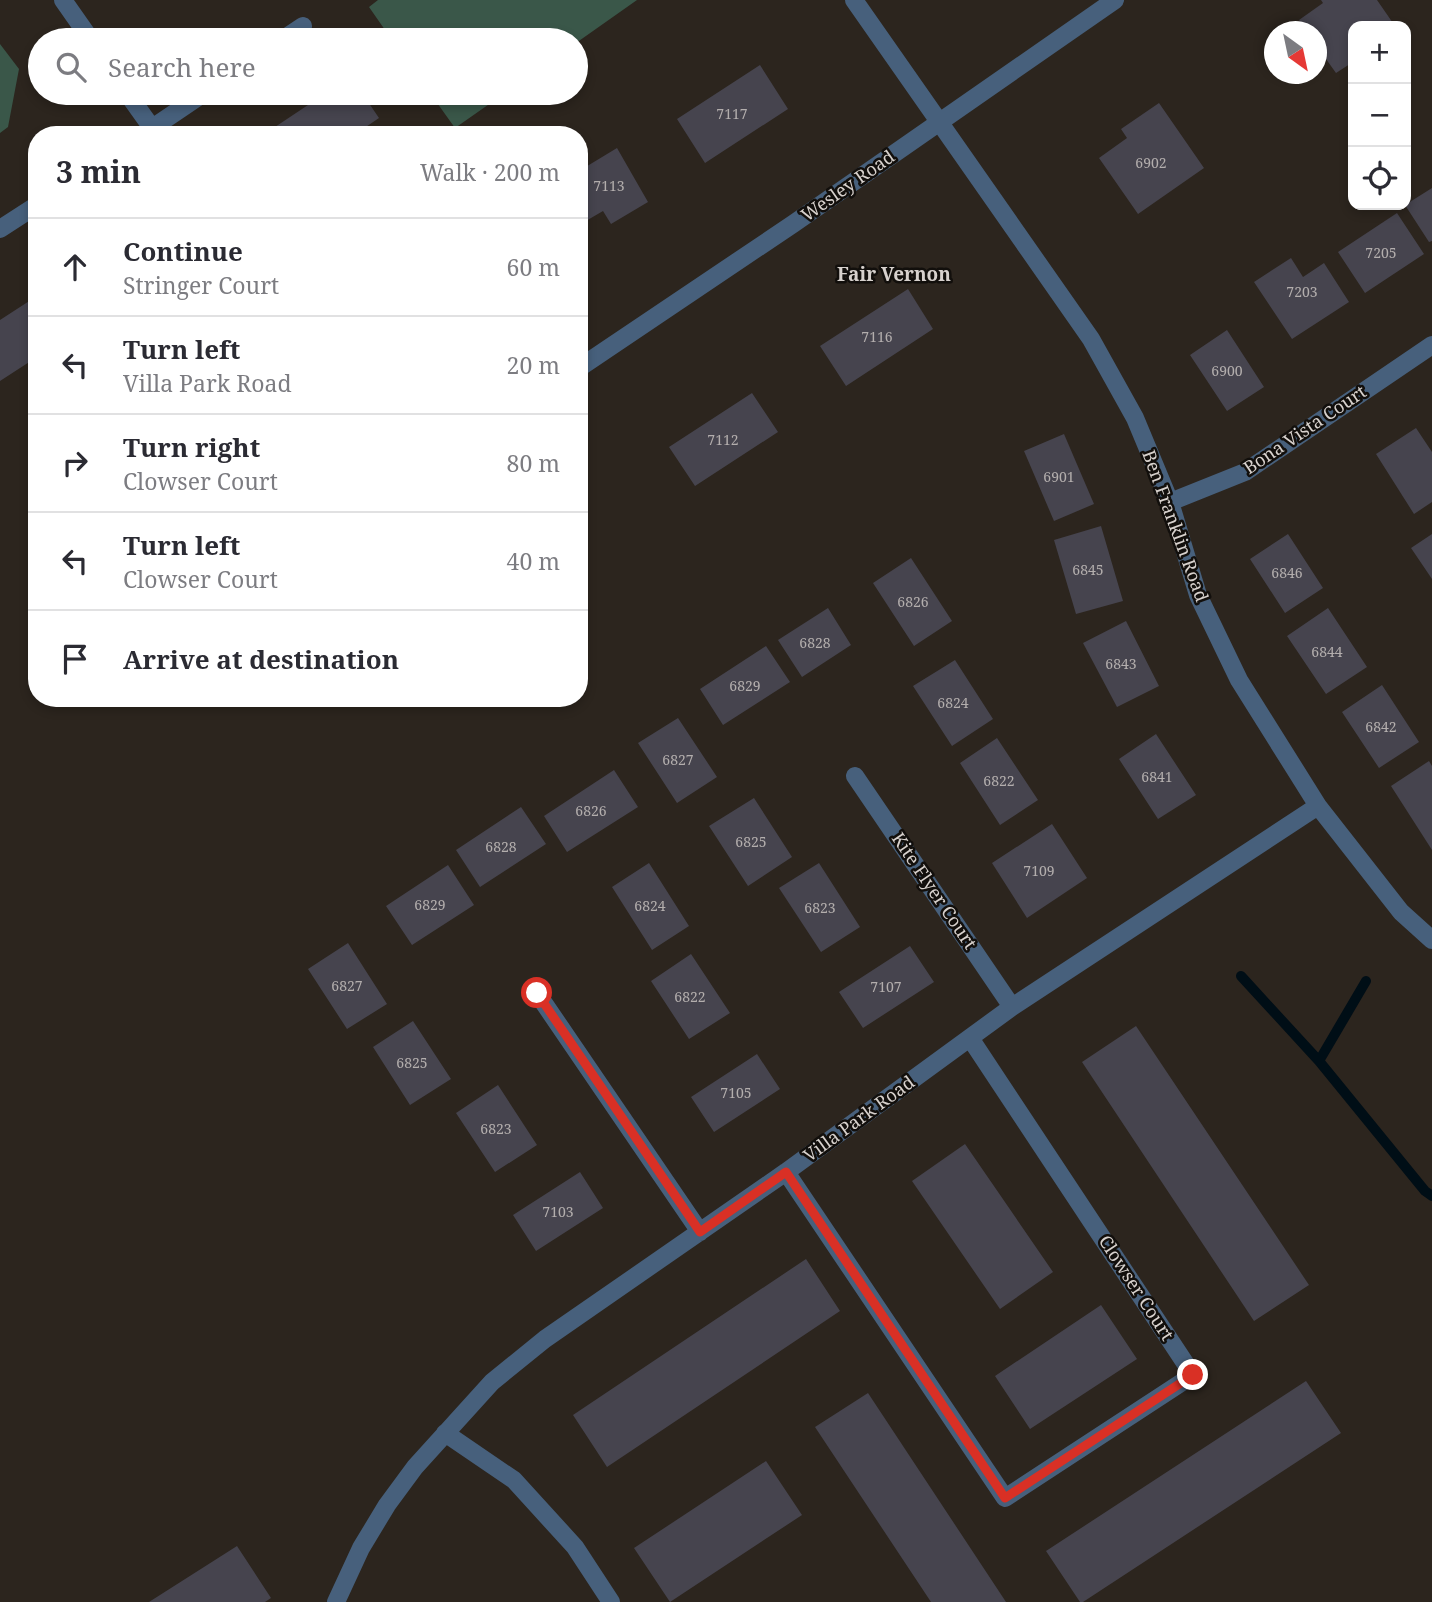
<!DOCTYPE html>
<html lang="en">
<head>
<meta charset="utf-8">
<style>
  :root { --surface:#fff; --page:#f2f2f3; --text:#2b2b33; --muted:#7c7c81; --line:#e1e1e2 }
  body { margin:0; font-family:"Noto Serif",serif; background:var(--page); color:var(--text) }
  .controls { position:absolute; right:21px; top:21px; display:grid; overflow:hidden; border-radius:14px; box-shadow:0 4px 10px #0003 }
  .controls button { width:63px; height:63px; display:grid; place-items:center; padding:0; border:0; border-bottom:2px solid var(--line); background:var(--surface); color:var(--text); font:35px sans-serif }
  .compass { position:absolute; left:1264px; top:21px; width:63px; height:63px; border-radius:50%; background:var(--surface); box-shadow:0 4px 10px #0003; rotate:147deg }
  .stop { position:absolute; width:21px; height:21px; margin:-16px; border:5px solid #d93025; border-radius:50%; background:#fff }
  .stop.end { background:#d93025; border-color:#fff; box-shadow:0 2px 7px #0008 }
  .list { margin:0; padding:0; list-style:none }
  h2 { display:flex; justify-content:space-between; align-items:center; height:91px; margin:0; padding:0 28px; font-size:30px }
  h2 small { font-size:23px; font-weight:400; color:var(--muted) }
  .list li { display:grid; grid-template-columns:46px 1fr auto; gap:21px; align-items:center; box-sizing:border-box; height:98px; padding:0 28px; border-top:2px solid var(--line) }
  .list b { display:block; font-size:26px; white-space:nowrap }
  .list p { margin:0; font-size:23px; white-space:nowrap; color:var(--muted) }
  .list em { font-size:23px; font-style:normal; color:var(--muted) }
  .icon { flex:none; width:38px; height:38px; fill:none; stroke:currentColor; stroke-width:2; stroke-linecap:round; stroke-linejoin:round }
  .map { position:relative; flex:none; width:1432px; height:1602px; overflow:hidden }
  .search { position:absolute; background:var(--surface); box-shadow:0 4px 10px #0003; left:28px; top:28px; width:560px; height:77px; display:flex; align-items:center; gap:18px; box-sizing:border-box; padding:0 24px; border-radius:38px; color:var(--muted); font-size:26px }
  .panel { position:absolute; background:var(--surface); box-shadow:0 4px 10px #0003; left:28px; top:126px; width:560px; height:581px; border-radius:28px }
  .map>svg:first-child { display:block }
  .green { fill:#3a5749 }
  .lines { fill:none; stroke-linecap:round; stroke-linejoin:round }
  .stream { stroke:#000e16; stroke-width:10 }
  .building { fill:#46444e }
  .minor { stroke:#47607c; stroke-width:18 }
  .route { stroke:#d93025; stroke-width:9 }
  .labels { text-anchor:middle; stroke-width:5; stroke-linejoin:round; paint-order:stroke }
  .number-label { font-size:14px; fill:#b3aead }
  .street-label { font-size:18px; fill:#d7d1cd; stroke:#120f0c }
  .neighbourhood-label { font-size:19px; font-weight:bold; fill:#d7d1cd; stroke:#120f0c }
</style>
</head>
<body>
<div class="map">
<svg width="1432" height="1602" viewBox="0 0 1432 1602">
  <rect width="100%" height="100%" fill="#2c251e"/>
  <path class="green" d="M378 0H637L576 43V40H392L369 7Z
    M0 44 19 69 8 127 0 133Z
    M430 93H505L455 128Z"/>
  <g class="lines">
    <path class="stream" d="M1241 976 1319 1061 1425 1191 1432 1196
      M1319 1061 1366 981"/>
  </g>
  <path class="building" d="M1321 0H1377L1395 26H1353V62L1336 73 1316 45V32H1307L1299 20 1323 3Z
    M760 65 788 109 705 163 677 119Z
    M326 93H362L379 118 354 135H263Z
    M1159 103 1204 168 1138 214 1099 158 1127 138 1121 129Z
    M617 148 648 202 611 224 603 211 579 225V171Z
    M1432 188V241L1429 242 1405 205Z
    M1397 213 1424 254 1365 293 1338 252Z
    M1291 258 1303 277 1324 263 1349 302 1292 339 1254 282Z
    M908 289 933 329 846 386 820 346Z
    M37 296V357L0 381V320Z
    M1227 330 1264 387 1227 411 1190 355Z
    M752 393 778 432 695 486 669 447Z
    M1416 428 1432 452V502L1414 514 1376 454Z
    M1064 434 1094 504 1054 521 1024 451Z
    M1101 526 1123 601 1076 614 1054 540Z
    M1288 534 1323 588 1285 613 1250 559Z
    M1432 534V579L1411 548Z
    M911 558 952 621 914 646 873 583Z
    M828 608 851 645 802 677 778 640Z
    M1328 608 1367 667 1326 694 1287 636Z
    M1126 621 1159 686 1117 707 1083 643Z
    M766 646 790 682 723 725 700 689Z
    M955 660 993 719 952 746 913 686Z
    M1382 685 1419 742 1379 768 1342 712Z
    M678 718 717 777 677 803 638 743Z
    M1156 734 1196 795 1158 819 1119 759Z
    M997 738 1038 800 1000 825 960 763Z
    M1429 761 1432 766V850L1391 786Z
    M614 770 638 807 567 852 544 816Z
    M754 798 792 857 748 886 709 826Z
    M521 807 546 844 480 887 456 850Z
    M1052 824 1087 878 1027 918 992 863Z
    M649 863 689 926 652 950 612 887Z
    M819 863 860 927 821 952 779 888Z
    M448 865 474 905 412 945 386 906Z
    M348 943 387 1004 347 1029 308 969Z
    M910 946 934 982 863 1028 839 992Z
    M691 954 730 1013 689 1039 651 981Z
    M413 1021 451 1079 410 1105 373 1047Z
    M1136 1026 1309 1285 1254 1321 1082 1062Z
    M757 1054 780 1089 714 1132 691 1097Z
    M498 1085 537 1145 495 1172 456 1113Z
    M965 1144 1053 1272 1000 1309 912 1181Z
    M580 1172 603 1208 536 1251 513 1215Z
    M806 1259 840 1311 607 1467 573 1415Z
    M1101 1305 1137 1359 1030 1429 995 1376Z
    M1306 1381 1341 1433 1083 1602H1080L1046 1551Z
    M868 1393 1006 1602H931L815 1427Z
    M766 1461 802 1515 670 1602 634 1548Z
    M237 1546 271 1598 265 1602H149Z"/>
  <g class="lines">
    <path class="minor" d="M63 0 91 40
      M854 0 1091 339 1135 418 1170 502 1198 595 1239 680 1318 806 1401 912 1432 940
      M282 40 303 26
      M127 93 152 128
      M142 135 204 93
      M0 229 37 205
      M579 368 793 224 1115 0
      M1170 502 1245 472 1432 345
      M855 776 1012 1007
      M537 993 700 1232
      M786 1172 1005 1498 1193 1375 970 1038
      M445 1433 514 1480 575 1547 611 1602
      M336 1602 361 1548 387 1505 415 1467 492 1382 545 1339 786 1172 1012 1007 1318 806"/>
  </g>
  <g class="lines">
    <path class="route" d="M537 993 700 1232 786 1172 1005 1498 1193 1375"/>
  </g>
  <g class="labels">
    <g class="number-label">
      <text x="732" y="119">7117</text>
      <text x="1151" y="168">6902</text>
      <text x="609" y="191">7113</text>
      <text x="1381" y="258">7205</text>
      <text x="1302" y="297">7203</text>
      <text x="877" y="342">7116</text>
      <text x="1227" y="376">6900</text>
      <text x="723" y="445">7112</text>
      <text x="1059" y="482">6901</text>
      <text x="1088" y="575">6845</text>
      <text x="1287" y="578">6846</text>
      <text x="913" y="607">6826</text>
      <text x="815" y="648">6828</text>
      <text x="1327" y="657">6844</text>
      <text x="1121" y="669">6843</text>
      <text x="745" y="691">6829</text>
      <text x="953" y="708">6824</text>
      <text x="1381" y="732">6842</text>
      <text x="678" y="765">6827</text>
      <text x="1157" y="782">6841</text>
      <text x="999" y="786">6822</text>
      <text x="591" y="816">6826</text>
      <text x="751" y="847">6825</text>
      <text x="501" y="852">6828</text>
      <text x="1039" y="876">7109</text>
      <text x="430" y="910">6829</text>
      <text x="650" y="911">6824</text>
      <text x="820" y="913">6823</text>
      <text x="347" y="991">6827</text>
      <text x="886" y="992">7107</text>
      <text x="690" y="1002">6822</text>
      <text x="412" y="1068">6825</text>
      <text x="736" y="1098">7105</text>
      <text x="496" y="1134">6823</text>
      <text x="558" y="1217">7103</text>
    </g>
    <g class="street-label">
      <text transform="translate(848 186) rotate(-35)" y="6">Wesley Road</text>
      <text transform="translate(1305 430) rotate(-34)" y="6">Bona Vista Court</text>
      <text transform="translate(1175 526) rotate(70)" y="6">Ben Franklin Road</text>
      <text transform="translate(934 891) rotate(56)" y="6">Kite Flyer Court</text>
      <text transform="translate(859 1119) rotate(-36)" y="6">Villa Park Road</text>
      <text transform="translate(1136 1288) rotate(57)" y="6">Clowser Court</text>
    </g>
    <g class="neighbourhood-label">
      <text x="894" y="281">Fair Vernon</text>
    </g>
  </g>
</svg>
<div class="controls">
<button>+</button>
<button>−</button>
<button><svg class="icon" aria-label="locate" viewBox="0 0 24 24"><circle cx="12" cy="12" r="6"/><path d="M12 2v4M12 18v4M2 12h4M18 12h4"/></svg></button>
</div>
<svg class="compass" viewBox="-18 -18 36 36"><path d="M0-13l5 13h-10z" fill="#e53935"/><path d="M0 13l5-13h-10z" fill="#7c7c81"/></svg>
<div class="stop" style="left:537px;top:993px"></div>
<div class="stop end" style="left:1193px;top:1375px"></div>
<div class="search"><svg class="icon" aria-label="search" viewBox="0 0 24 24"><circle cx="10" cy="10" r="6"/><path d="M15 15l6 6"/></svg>Search here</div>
<section class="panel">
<h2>3 min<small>Walk · 200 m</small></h2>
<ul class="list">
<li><svg class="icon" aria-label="ahead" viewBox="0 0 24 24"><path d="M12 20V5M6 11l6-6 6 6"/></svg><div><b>Continue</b><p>Stringer Court</p></div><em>60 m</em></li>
<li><svg class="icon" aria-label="left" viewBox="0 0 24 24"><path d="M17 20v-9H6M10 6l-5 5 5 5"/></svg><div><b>Turn left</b><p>Villa Park Road</p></div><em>20 m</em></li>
<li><svg class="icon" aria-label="right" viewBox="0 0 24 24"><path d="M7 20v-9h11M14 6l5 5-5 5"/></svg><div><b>Turn right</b><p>Clowser Court</p></div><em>80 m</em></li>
<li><svg class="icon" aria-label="left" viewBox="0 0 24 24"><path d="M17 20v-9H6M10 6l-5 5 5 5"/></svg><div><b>Turn left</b><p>Clowser Court</p></div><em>40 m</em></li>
<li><svg class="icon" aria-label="arrive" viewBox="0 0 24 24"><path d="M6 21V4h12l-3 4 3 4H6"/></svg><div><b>Arrive at destination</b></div></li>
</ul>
</section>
</div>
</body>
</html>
